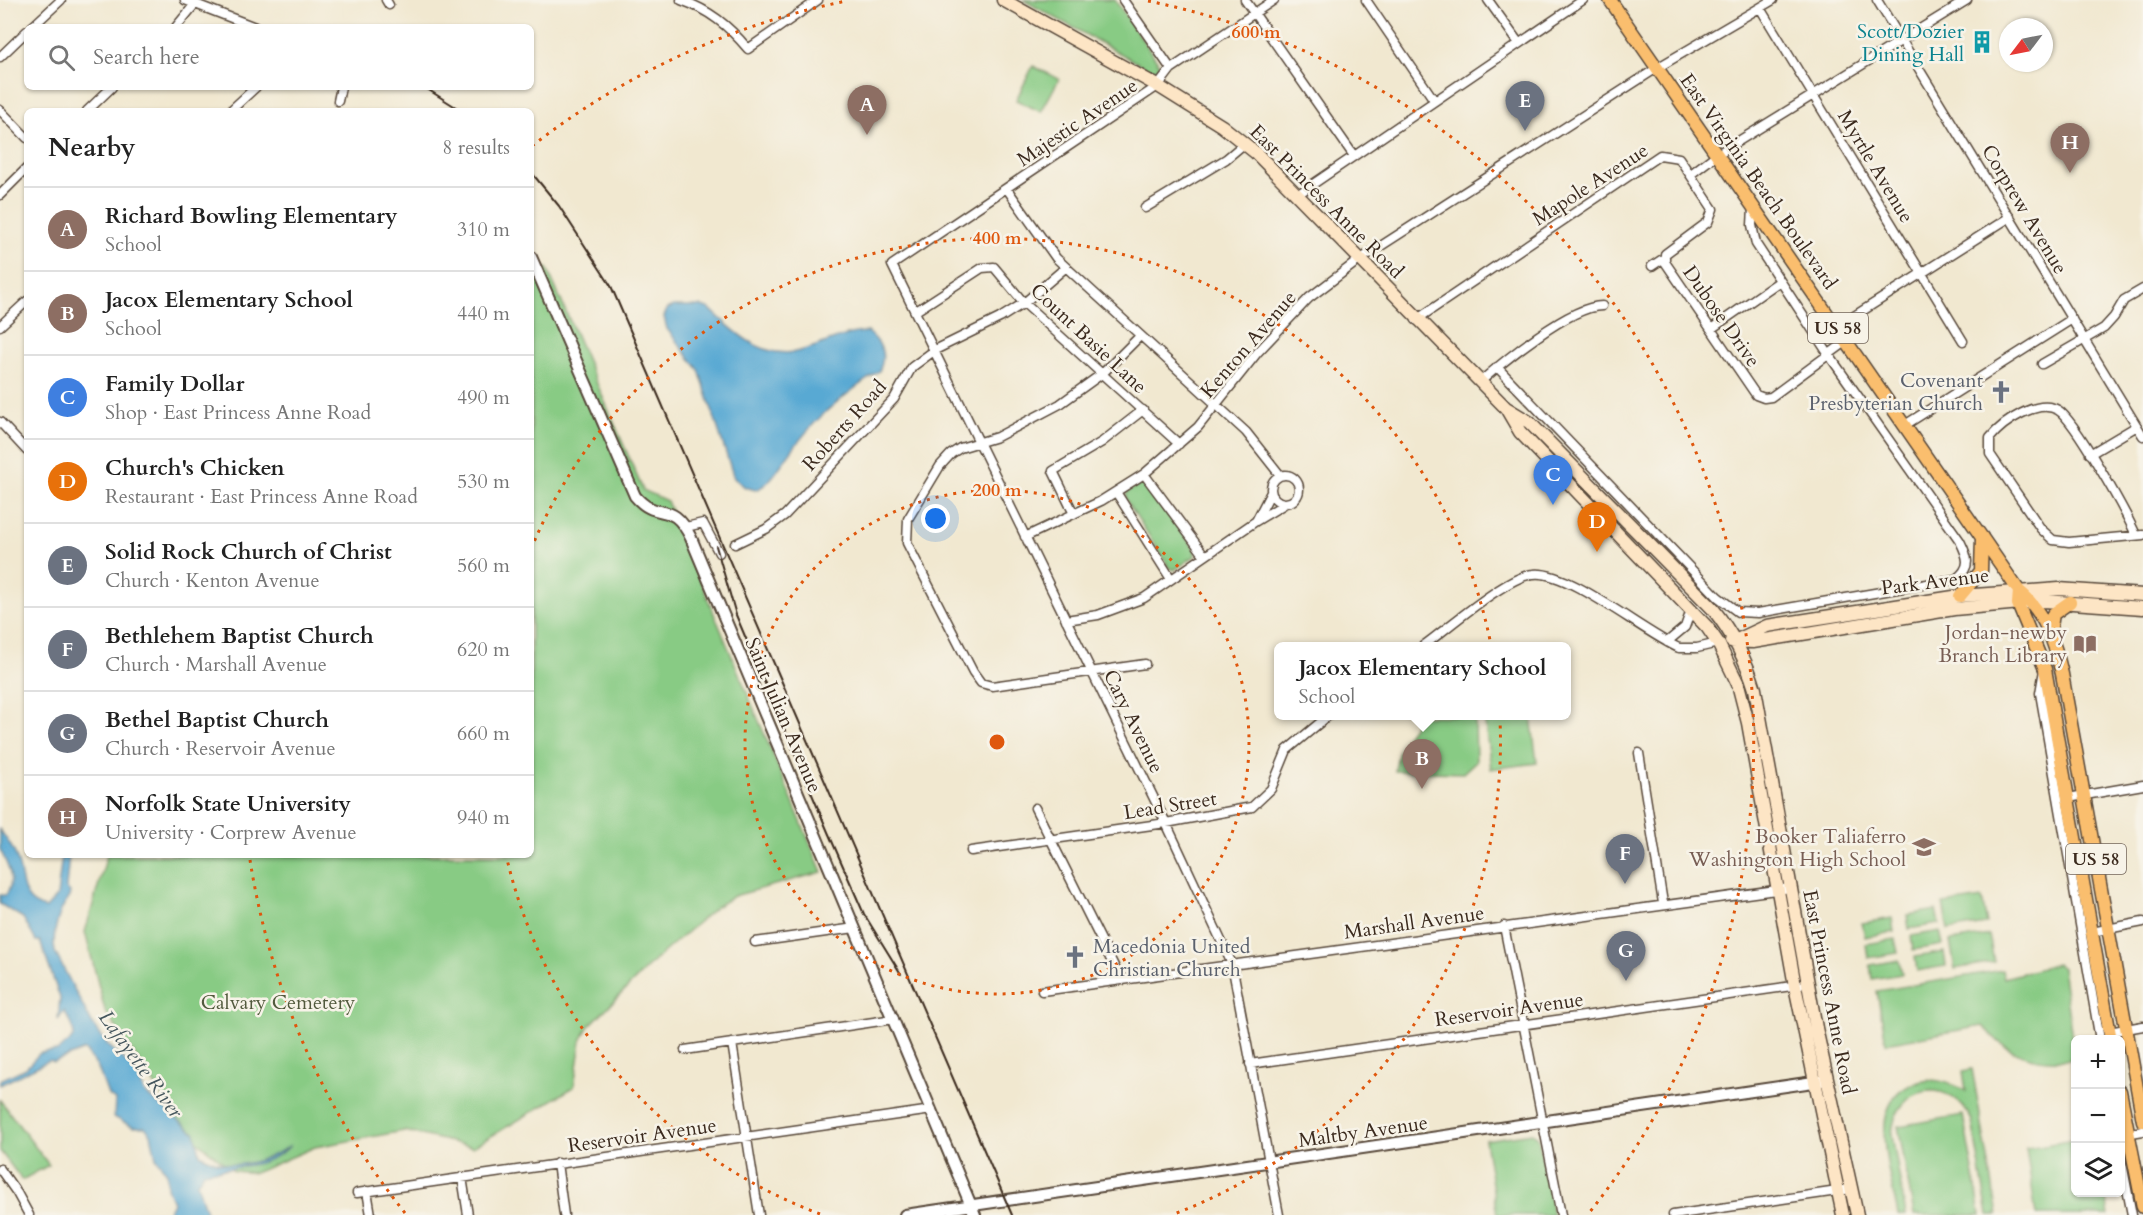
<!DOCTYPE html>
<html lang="en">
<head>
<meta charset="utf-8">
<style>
  :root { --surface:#fff; --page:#f2f2f2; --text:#222; --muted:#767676; --line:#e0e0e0; --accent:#c8321e }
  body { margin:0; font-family:Cardo,serif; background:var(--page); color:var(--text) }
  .controls { position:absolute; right:18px; bottom:18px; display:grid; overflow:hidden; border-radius:9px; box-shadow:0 2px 4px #0004 }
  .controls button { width:54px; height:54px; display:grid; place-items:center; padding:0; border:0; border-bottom:2px solid var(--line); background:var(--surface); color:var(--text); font:30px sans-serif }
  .compass { position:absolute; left:1999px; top:18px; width:54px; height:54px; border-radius:50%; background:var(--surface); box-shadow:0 2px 4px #0004; rotate:238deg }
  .you { position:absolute; left:936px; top:519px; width:21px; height:21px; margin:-15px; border:4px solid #fff; border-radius:50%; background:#1a73e8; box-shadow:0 0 0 9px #1a73e833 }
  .badge { display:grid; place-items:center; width:39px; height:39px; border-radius:50%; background:var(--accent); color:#fff; font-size:20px; font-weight:700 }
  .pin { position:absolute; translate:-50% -50px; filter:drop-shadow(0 2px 3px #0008) }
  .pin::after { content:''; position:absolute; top:32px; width:21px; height:18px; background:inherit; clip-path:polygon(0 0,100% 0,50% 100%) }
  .popup { position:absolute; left:1274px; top:642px; width:297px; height:78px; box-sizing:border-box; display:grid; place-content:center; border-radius:9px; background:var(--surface); filter:drop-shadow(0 2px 4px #0005); font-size:20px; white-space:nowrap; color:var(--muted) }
  .popup b { font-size:22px; color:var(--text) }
  .popup::after { content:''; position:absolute; left:50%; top:100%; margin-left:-12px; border:12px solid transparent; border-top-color:var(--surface) }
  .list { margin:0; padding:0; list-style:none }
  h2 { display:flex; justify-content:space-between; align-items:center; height:78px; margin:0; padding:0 24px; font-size:26px }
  h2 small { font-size:20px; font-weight:400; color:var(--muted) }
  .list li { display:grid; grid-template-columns:39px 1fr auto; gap:18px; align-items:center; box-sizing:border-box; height:84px; padding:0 24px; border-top:2px solid var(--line) }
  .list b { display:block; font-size:22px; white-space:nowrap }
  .list p { margin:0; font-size:20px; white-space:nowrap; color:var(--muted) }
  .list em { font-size:20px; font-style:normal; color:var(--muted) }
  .icon { flex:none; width:33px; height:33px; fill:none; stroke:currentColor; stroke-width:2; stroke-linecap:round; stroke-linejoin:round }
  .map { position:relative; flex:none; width:2143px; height:1215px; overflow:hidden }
  .search { position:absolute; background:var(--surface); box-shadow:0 2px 4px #0004; left:24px; top:24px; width:510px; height:66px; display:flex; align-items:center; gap:15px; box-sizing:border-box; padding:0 21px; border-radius:9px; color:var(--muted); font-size:22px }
  .panel { position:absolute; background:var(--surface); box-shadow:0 2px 4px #0004; left:24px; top:108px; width:510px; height:750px; border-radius:9px }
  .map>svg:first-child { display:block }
  .green { fill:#88cb84; stroke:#627a51; stroke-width:1.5 }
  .water { fill:#58a9d3; stroke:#4a6a78; stroke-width:1.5 }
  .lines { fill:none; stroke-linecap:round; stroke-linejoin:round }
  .minor-casing { stroke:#564639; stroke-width:11 }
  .tertiary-casing { stroke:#564639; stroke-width:14 }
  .secondary-casing { stroke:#564639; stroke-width:15 }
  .primary-casing { stroke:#564639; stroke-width:15 }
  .minor { stroke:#fff; stroke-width:8 }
  .tertiary { stroke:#fff; stroke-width:10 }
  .secondary { stroke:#fde5c5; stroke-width:12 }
  .primary { stroke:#fabe6e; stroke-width:12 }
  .rail { stroke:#3b2a1e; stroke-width:2 }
  .ring { fill:none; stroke:#df570d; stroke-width:3; stroke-dasharray:3 6 }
  .labels { text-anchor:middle; stroke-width:5; stroke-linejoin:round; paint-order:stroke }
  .shield { fill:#f7f3e8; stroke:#73665b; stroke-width:1.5 }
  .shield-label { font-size:18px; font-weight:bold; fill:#3b2a1e }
  .culture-label { font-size:20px; fill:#0d838f; stroke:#f7f3e8; text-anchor:end }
  .street-label { font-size:20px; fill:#3b2a1e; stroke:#f7f3e8 }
  .worship-label { font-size:20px; fill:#5b616d; stroke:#f7f3e8; text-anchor:end }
  .education-label { font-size:20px; fill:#785e54; stroke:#f7f3e8; text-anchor:end }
  .park-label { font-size:20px; fill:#525a3d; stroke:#f7f3e8 }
  .water-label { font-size:21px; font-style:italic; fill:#45565d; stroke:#f7f3e8 }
  .centre { fill:#df570d; stroke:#f7f3e8; stroke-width:3 }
  .ring-label { font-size:18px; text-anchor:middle; font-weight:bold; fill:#df570d; stroke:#f7f3e8; stroke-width:5; stroke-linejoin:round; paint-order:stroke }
</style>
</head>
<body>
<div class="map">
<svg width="2143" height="1215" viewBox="0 0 2143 1215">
  <rect width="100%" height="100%" fill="#f7f3e8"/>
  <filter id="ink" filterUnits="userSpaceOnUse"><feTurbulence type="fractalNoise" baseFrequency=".0167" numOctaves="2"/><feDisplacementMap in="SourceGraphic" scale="12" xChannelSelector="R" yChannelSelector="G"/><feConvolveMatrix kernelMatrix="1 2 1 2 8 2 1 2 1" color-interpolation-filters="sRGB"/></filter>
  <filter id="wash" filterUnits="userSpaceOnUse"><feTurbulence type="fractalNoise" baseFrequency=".008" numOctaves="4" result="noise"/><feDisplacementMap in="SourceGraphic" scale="24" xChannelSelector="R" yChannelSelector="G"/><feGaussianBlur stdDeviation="1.35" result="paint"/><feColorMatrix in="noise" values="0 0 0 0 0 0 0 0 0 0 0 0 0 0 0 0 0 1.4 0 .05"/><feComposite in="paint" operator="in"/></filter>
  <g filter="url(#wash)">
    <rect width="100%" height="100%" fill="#f1e8d0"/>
    <path class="green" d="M1023 0H1115L1160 65 1154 72Z
      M1033 66 1059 79 1041 112 1016 100Z
      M547 268 643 490 667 501 822 872 734 896 717 906 656 959 588 1027 581 1041 574 1087 473 1147 404 1131 315 1147 255 1173 234 1171 187 1133 105 1011 85 932 107 855H531V277Z
      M1141 483 1149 486 1195 549V556L1174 570 1169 567 1126 500V493Z
      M1422 716H1475L1476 761 1463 773 1395 771C1398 747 1406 733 1422 716Z
      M1484 716H1531L1537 763 1491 769Z
      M1982 898 1987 924 1948 930 1943 904Z
      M1936 910 1939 924 1909 929 1907 915Z
      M1892 918 1894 932 1865 937 1862 923Z
      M1940 931 1943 945 1913 950 1911 936Z
      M1989 935 1994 962 1955 969 1950 941Z
      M1895 939 1898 953 1868 958 1866 944Z
      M1944 952 1946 966 1917 971 1915 957Z
      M1899 960 1902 974 1872 979 1870 965Z
      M2057 964 2062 968 2075 1059C2039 1064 2007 1056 1983 1026L1886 1043 1877 991 2002 970 2004 978Z
      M1972 1069 1998 1215H1988L1972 1121C1951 1075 1895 1084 1892 1135L1906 1215H1898C1891 1176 1864 1103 1913 1084 1933 1076 1948 1082 1966 1091L1963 1071Z
      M0 1100 49 1165 22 1180 0 1151Z
      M1963 1115 1981 1215H1914L1898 1126Z
      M1532 1133 1538 1137 1553 1215H1497L1485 1140Z
      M2075 1140 2076 1192 2105 1193 2109 1215H2036L2026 1148Z"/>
    <path class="water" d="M674 306H702L710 309C733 331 761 358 795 352 821 347 842 332 868 332 881 342 887 355 879 371 836 401 815 417 784 461 775 473 769 485 755 490L745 487 734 478 699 370 667 329 664 317 667 309Z
      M0 830C6 838 14 849 17 859 24 879 19 903 46 908L57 896 62 855H69L66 888 70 892C70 899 67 899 64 905 57 918 52 937 55 952L93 1025 108 1045 135 1070 145 1093 195 1133 200 1154C229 1173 262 1163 290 1146 267 1169 233 1166 204 1172L197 1183 207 1215H167L173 1202 167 1188V1173L156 1158 151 1134 145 1127H133L114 1117 115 1100 108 1095 98 1068 85 1050 54 1062 50 1060 0 1085V1080L26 1068 40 1053 57 1051 69 1042 74 1035 72 1025 64 1011 58 1020 60 998 40 941H36L23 918 0 904V895H6C17 878 6 864 0 849 0 844 0 835 0 830Z"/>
  </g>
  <g filter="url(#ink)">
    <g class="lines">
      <g class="minor-casing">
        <path id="minor" d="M185 0 255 27
          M386 0 389 5
          M681 0C709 10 728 25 748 49L818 0
          M1123 0 1171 69
          M1245 0 1354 156
          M1274 0 1171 69 1158 86 892 265 1166 823 1232 964 1279 1215
          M1366 0 1434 100
          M1488 0 1518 42
          M1877 0 2143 436
          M1760 8 1963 341
          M32 27 61 0
          M176 27 195 4
          M0 57 27 31
          M338 101 341 87
          M0 110 27 138
          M87 111 112 87
          M230 111 256 87
          M1691 174 1716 155 1967 0
          M1007 189 1056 258 1246 432 1280 475
          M0 195 27 168
          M1297 195 1583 0
          M1145 208 1226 159 1245 143
          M1652 266 1664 258
          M916 311 982 268 994 267 1024 303 1179 444
          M1416 320 1660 155 1679 158 1713 209 1708 222 1665 254V262L1756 395 1764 398 1771 397 1847 341
          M0 326 27 301
          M1837 327 2010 217
          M1711 329 1780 281
          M1139 337 1103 373 1060 404 997 437 960 448 951 454 940 466 908 519 907 543 973 672 981 683 992 686 1145 664
          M2042 364 2104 328 2114 317 2124 300 2143 289
          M1497 367 1718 597 1738 612 1758 613 1956 579C1972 567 1968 557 1960 541L1829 355 1756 244 1752 225 1753 208
          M1480 382C1504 361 1570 306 1602 306
          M0 422 27 451
          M1905 425 2072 319
          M2090 454 2137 426
          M1144 474 1205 556
          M1271 489a14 14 0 1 1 28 0a14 14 0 1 1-28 0Z
          M1116 492 1171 579
          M1074 514 1053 471 1102 442 1143 410
          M1256 521 1271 492
          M686 527 703 523 719 553
          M2136 535C2126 513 2075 420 2058 410 2038 398 2003 422 1990 438V454L2041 529 2053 540 2069 542 2143 535
          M1025 537 1101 501 1144 474 1198 427 1257 353 1309 298 1359 260 1657 68 1773 0
          M735 544 766 529 785 515 894 399 912 367 935 350 1000 318 1024 303 1065 268
          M1066 620 1098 615 1144 598 1256 521 1286 503
          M1667 642 1685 627 1691 610
          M1423 646C1447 629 1506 577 1533 574 1568 569 1644 633 1679 648H1697L1718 643
          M2044 670 2040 693 2100 1040
          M1639 753 1663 903
          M2068 798 2143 785
          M1035 808 1121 980
          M971 851 1166 823 1252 807 1271 789 1287 750 1328 716
          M1504 926 1561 1215
          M2092 932 2143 922
          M755 942 855 928
          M1042 991 1790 888
          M2109 1032 2143 1026
          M732 1043 759 1215
          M685 1050 894 1019
          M1250 1064 1799 985
          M2120 1135 2143 1131
          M2120 1153 2132 1215
          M557 1163 564 1215
          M0 1169 17 1193 29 1215
          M462 1177 468 1215
          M367 1191 371 1215
          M357 1193 932 1110
          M1673 1215 1851 1189"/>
      </g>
      <g class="tertiary-casing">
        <path id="tertiary" d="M531 257 635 496C659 524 671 497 691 538L975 1215
          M905 1215 1827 1080"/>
      </g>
      <g class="secondary-casing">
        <path id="secondary" d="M1003 0 1158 86 1222 126 1256 153 1506 408 1520 432 1707 627 1718 643 1738 684 1748 723 1795 986 1843 1215
          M1506 408 1529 422 1713 609C1732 633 1746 659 1755 689L1816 1028 1857 1215
          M1731 641 1753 642 1954 609 2044 601 2143 608
          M1735 641 1767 626 1960 596 2059 589 2143 595"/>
      </g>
      <g class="primary-casing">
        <path id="primary" d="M1610 0 2019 591C2044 611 2055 643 2062 674L2143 1121
          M2019 591 2018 604 2045 669 2111 1040
          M1960 596 1981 571 1982 537
          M2050 633 2053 614 2070 602
          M2120 1091 2143 1207"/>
      </g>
      <use href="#minor" class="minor"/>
      <use href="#tertiary" class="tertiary"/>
      <use href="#secondary" class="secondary"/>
      <use href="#primary" class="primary"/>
      <path class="rail" d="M424 87 462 111
        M531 172 559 206 611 286 1012 1215
        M716 546 736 615 828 832 864 914 901 974"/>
    </g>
  </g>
  <g class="ring">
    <circle cx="997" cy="742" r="252"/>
    <path d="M820 1214A504 504 0 0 1 506 855M531 549A504 504 0 1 1 1174 1214"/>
    <path d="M405 1213A756 756 0 0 1 250 860M532 146A756 756 0 0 1 846 1M1148 1A756 756 0 0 1 1589 1213"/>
  </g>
  <defs>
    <g id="building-bare" transform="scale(1.8)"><path d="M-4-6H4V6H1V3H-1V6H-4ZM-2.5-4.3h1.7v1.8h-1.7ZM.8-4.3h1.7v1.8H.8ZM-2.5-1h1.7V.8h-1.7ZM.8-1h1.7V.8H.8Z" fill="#0f9aa8" stroke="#f7f3e8" stroke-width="2.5" paint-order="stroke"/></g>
    <g id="church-bare" transform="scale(1.8)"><path d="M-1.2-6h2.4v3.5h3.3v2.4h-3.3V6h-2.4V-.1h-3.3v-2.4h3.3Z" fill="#6b7280" stroke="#f7f3e8" stroke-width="2.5" paint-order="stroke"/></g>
    <g id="library-bare" transform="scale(1.8)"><path d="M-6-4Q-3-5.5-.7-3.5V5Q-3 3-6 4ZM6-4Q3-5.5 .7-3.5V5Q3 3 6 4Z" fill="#8d6e63" stroke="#f7f3e8" stroke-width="2.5" paint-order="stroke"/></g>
    <g id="school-bare" transform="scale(1.8)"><path d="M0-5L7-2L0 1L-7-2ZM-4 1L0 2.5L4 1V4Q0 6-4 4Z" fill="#8d6e63" stroke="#f7f3e8" stroke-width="2.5" paint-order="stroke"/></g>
  </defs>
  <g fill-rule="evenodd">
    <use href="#building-bare" x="1982" y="42"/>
    <use href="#church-bare" x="2001" y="392"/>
    <use href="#library-bare" x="2085" y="644"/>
    <use href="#school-bare" x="1924" y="847"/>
    <use href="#church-bare" x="1075" y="957"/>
  </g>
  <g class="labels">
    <g class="shield">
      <rect x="1808" y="313" width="60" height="30" rx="4.5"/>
      <rect x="2066" y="844" width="60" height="30" rx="4.5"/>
    </g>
    <g class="shield-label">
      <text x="1838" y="334">US 58</text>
      <text x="2096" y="865">US 58</text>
    </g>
    <g class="culture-label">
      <text x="1964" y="38">Scott/Dozier<tspan x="1964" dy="23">Dining Hall</tspan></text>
    </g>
    <g class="street-label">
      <text transform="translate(1077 122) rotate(-34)" y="7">Majestic Avenue</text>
      <text transform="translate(1876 166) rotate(59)" y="7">Myrtle Avenue</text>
      <text transform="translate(1759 181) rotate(55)" y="7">East Virginia Beach Boulevard</text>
      <text transform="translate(1590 184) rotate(-33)" y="7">Mapole Avenue</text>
      <text transform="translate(1327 201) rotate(45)" y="7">East Princess Anne Road</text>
      <text transform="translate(2025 209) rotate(59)" y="7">Corprew Avenue</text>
      <text transform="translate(1722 316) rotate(55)" y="7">Dubose Drive</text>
      <text transform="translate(1089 338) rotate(43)" y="7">Count Basie Lane</text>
      <text transform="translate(1248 344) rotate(-49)" y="7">Kenton Avenue</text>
      <text transform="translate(844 425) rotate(-48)" y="7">Roberts Road</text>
      <text transform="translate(1935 581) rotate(-7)" y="7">Park Avenue</text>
      <text transform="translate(784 715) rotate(67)" y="7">Saint Julian Avenue</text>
      <text transform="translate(1134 721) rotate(64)" y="7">Cary Avenue</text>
      <text transform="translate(1170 805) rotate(-9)" y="7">Lead Street</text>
      <text transform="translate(1414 922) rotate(-8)" y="7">Marshall Avenue</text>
      <text transform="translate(1830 992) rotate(79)" y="7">East Princess Anne Road</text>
      <text transform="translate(1509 1009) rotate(-8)" y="7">Reservoir Avenue</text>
      <text transform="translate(1363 1131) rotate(-8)" y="7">Maltby Avenue</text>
      <text transform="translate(642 1135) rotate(-8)" y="7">Reservoir Avenue</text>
    </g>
    <g class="worship-label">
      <text x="1983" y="387">Covenant<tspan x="1983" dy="23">Presbyterian Church</tspan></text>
      <text x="1093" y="953" text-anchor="start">Macedonia United<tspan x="1093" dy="23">Christian Church</tspan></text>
    </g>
    <g class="education-label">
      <text x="2067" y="639">Jordan-newby<tspan x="2067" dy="23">Branch Library</tspan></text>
      <text x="1906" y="843">Booker Taliaferro<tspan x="1906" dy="23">Washington High School</tspan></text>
    </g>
    <g class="park-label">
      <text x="278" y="1009">Calvary Cemetery</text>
    </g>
    <g class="water-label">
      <text transform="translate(141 1064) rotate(54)" y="7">Lafayette River</text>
    </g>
  </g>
  <circle cx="997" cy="742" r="9" class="centre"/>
  <g class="ring-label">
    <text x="1256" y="38">600 m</text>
    <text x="997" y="244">400 m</text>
    <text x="997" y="496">200 m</text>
  </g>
</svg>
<div class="controls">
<button>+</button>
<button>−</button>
<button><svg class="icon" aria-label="layers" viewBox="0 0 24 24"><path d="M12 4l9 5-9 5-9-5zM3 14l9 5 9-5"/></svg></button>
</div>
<svg class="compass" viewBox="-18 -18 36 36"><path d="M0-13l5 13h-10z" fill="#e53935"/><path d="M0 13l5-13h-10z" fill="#767676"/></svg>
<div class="you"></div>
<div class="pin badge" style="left:867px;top:135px;background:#8d6e63">A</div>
<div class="pin badge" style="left:1422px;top:789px;background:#8d6e63">B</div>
<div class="popup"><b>Jacox Elementary School</b>School</div>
<div class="pin badge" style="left:1553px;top:505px;background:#3f7fe0">C</div>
<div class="pin badge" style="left:1597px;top:552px;background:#e8710a">D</div>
<div class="pin badge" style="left:1525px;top:131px;background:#6b7280">E</div>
<div class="pin badge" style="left:1625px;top:884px;background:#6b7280">F</div>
<div class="pin badge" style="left:1626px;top:981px;background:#6b7280">G</div>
<div class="pin badge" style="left:2070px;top:173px;background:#8d6e63">H</div>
<div class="search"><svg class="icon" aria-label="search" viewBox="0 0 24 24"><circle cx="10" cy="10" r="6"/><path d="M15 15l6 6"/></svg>Search here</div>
<section class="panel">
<h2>Nearby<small>8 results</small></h2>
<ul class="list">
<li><span class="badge" style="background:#8d6e63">A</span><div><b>Richard Bowling Elementary</b><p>School</p></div><em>310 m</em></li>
<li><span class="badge" style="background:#8d6e63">B</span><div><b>Jacox Elementary School</b><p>School</p></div><em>440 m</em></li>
<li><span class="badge" style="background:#3f7fe0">C</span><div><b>Family Dollar</b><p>Shop · East Princess Anne Road</p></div><em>490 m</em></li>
<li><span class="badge" style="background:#e8710a">D</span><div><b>Church's Chicken</b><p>Restaurant · East Princess Anne Road</p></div><em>530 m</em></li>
<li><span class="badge" style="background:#6b7280">E</span><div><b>Solid Rock Church of Christ</b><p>Church · Kenton Avenue</p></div><em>560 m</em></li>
<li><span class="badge" style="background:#6b7280">F</span><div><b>Bethlehem Baptist Church</b><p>Church · Marshall Avenue</p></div><em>620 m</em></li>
<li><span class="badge" style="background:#6b7280">G</span><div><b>Bethel Baptist Church</b><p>Church · Reservoir Avenue</p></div><em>660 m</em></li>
<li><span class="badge" style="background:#8d6e63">H</span><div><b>Norfolk State University</b><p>University · Corprew Avenue</p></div><em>940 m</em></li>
</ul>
</section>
</div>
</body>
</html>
